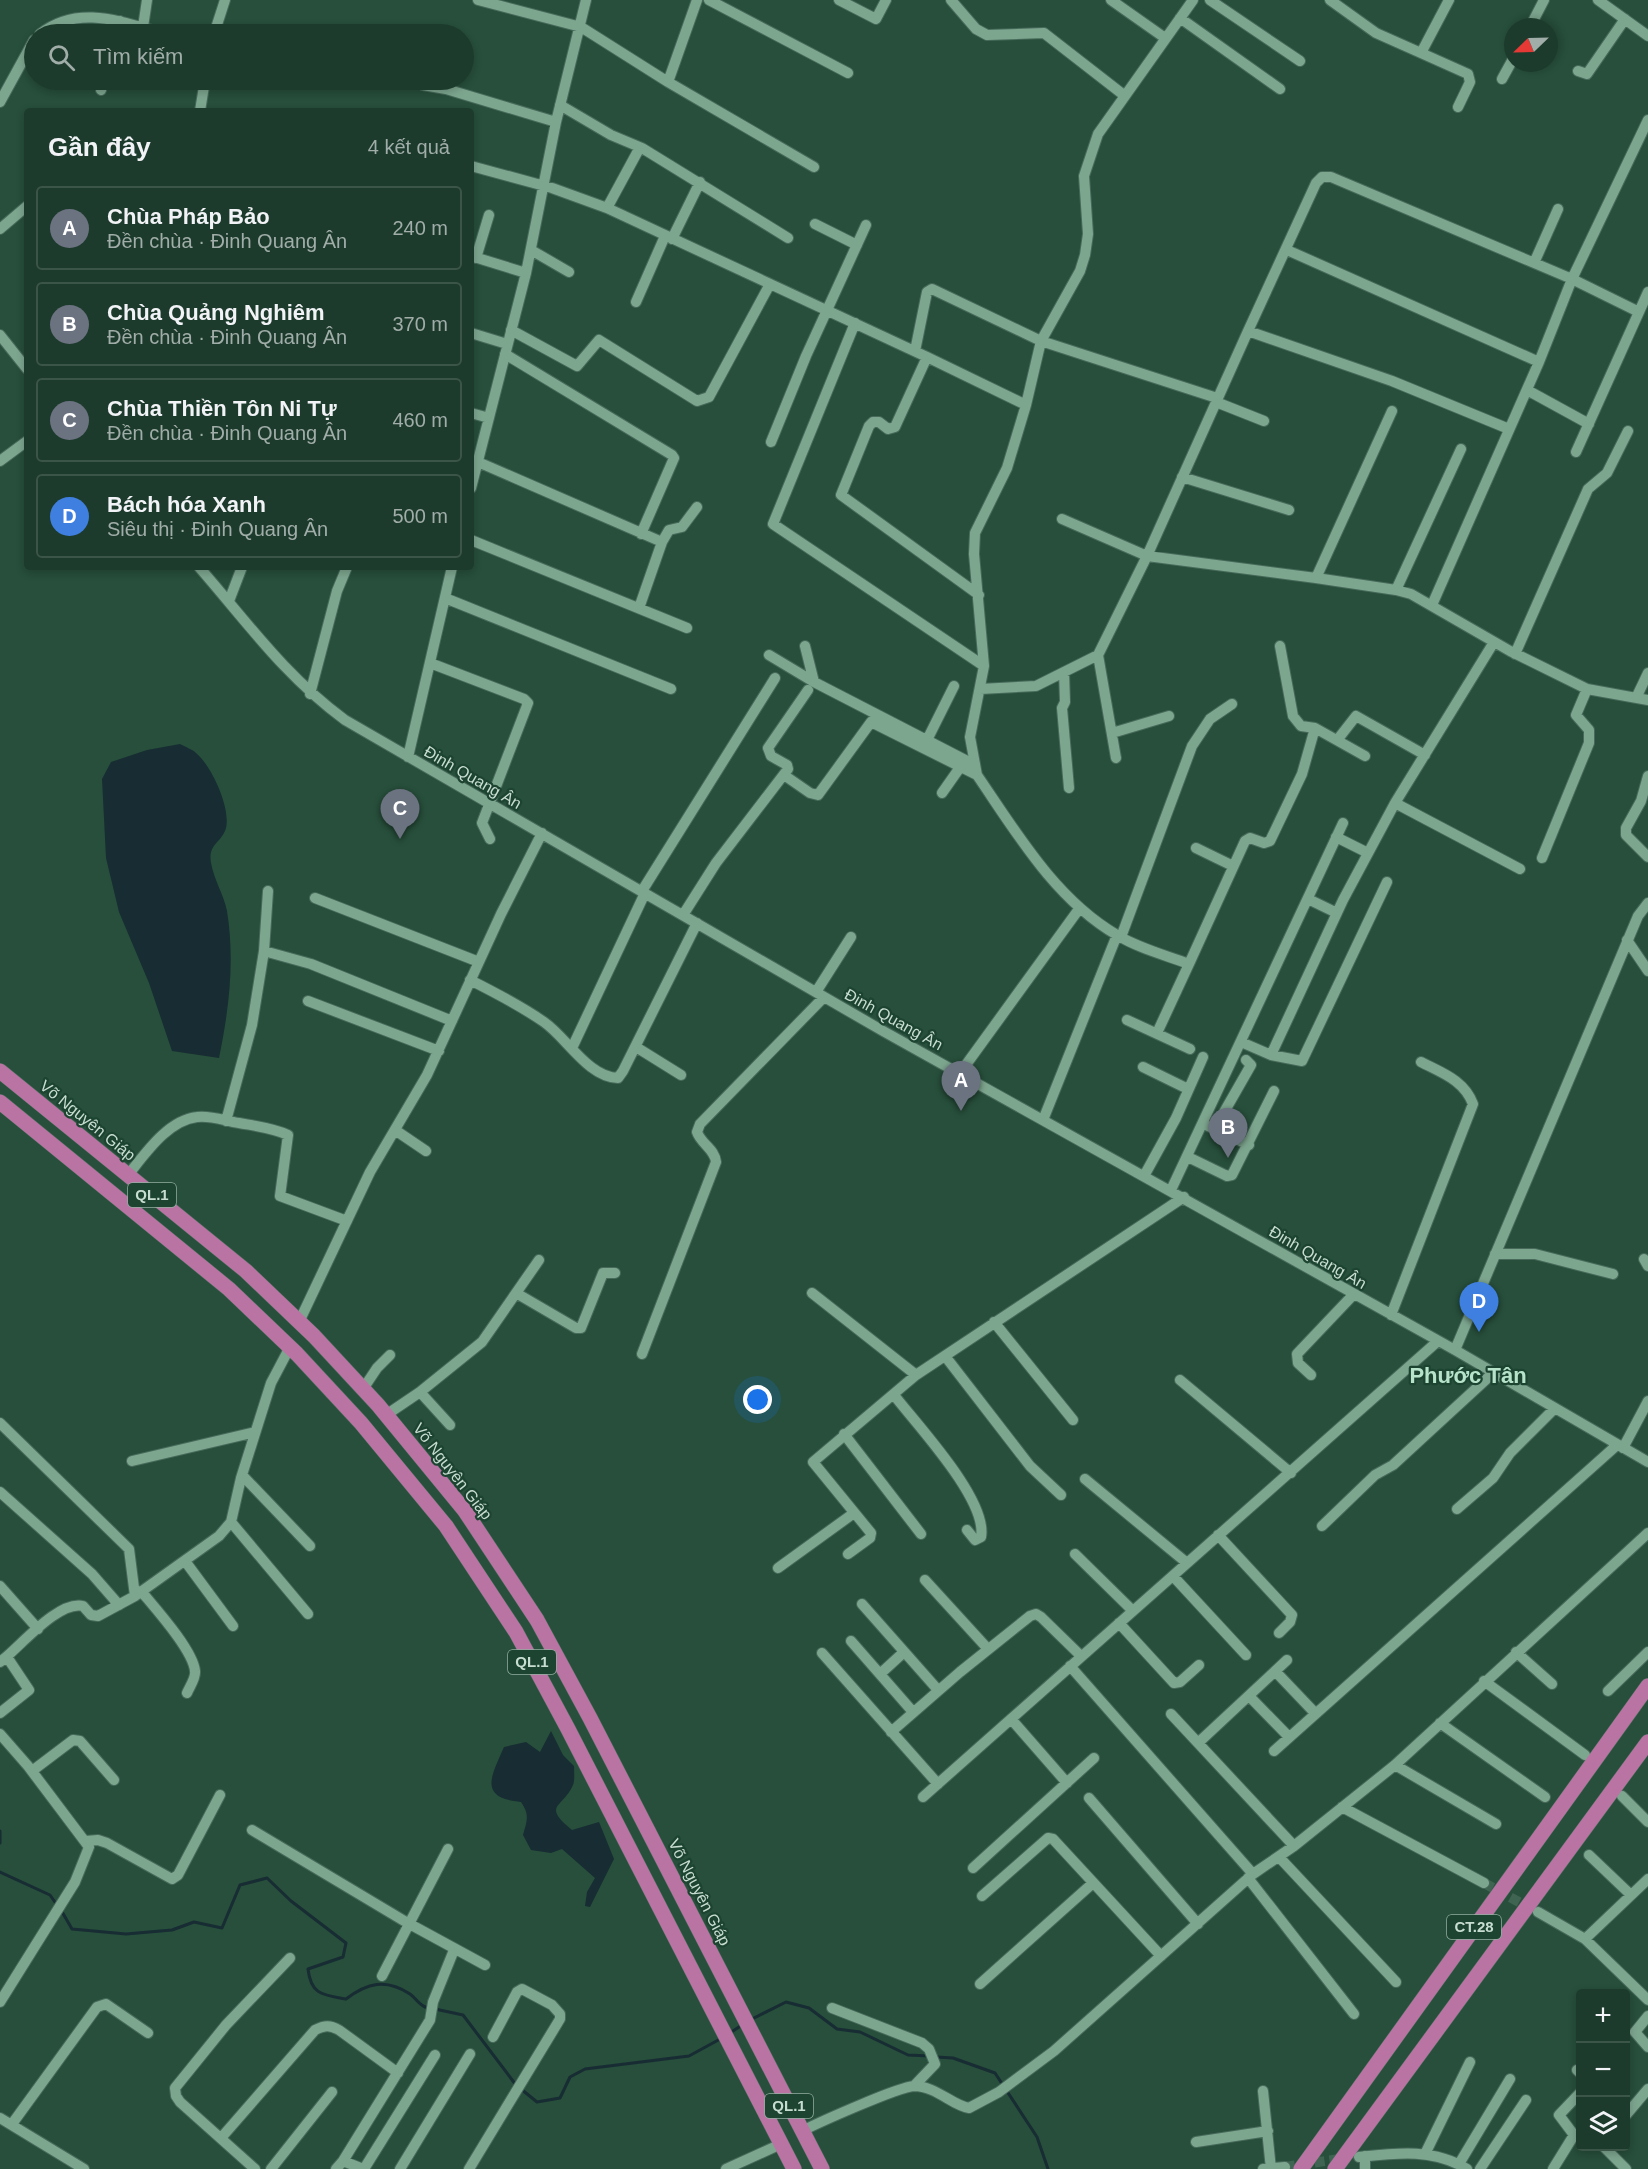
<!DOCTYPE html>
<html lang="vi">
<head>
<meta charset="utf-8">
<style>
  :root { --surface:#1d3b2c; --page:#254234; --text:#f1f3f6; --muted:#a0ada9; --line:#3b5548; --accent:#8abfa5 }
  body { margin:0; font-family:Arial,sans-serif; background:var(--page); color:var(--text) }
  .controls { position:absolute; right:18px; bottom:18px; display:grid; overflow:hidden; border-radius:6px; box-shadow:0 3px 9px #0003 }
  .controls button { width:54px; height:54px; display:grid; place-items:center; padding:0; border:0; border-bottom:2px solid var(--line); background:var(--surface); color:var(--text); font:30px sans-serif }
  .compass { position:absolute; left:1504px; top:18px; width:54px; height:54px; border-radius:50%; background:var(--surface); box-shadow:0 3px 9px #0003; rotate:247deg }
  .you { position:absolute; left:758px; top:1400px; width:21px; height:21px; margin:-15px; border:4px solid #fff; border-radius:50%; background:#1a73e8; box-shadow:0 0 0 9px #1a73e833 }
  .badge { display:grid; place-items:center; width:39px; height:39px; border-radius:50%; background:var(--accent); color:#fff; font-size:20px; font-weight:700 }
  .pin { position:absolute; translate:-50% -50px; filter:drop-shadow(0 2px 3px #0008) }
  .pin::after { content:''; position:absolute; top:32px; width:21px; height:18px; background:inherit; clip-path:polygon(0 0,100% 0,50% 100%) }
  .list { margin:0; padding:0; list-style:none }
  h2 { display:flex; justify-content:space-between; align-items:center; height:78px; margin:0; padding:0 24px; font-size:26px }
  h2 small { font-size:20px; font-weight:400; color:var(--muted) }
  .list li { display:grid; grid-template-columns:39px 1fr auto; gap:18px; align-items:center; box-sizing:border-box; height:84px; margin:0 12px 12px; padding:0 12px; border:2px solid var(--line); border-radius:6px }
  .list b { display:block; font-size:22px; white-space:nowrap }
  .list p { margin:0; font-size:20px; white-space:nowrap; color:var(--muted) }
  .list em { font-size:20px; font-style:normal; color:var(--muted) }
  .icon { flex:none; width:33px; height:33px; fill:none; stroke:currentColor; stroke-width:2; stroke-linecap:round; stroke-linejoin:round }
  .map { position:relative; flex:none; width:1648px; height:2169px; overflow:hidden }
  .search { position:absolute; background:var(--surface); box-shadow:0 3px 9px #0003; left:24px; top:24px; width:450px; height:66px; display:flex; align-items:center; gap:15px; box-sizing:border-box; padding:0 21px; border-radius:33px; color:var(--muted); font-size:22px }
  .panel { position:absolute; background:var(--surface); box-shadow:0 3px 9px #0003; left:24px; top:108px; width:450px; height:462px; border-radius:6px }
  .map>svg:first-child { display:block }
  .water { fill:#172c33 }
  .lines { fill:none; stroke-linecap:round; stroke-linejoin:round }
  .stream { stroke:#172c33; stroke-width:3 }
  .minor-tunnel { stroke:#3f6452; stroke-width:10; stroke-dasharray:10 5; stroke-linecap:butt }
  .minor-casing { stroke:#476a5a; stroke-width:12 }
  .highway-casing { stroke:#476a5a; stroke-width:16 }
  .minor { stroke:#7da68f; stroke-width:10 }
  .highway { stroke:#ba74a3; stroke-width:15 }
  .labels { text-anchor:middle; stroke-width:4.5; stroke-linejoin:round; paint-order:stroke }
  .shield { fill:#1c4431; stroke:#94afa1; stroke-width:1.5 }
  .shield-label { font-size:15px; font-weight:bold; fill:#c8ddd1 }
  .street-label { font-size:16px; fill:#c8ddd1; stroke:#1c4431 }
  .district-label { font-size:22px; font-weight:bold; fill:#b8e3cb; stroke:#1c4431 }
</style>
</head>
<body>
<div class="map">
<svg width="1648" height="2169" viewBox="0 0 1648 2169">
  <rect width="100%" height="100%" fill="#274f3b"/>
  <path class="water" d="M180 744C185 747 192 749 196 753 212 766 233 812 225 831 219 844 208 845 211 863 214 880 224 895 227 911 235 961 229 1009 219 1058L172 1051 149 983 119 912 106 858 102 779 111 762 147 750Z
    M551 1731 563 1755 574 1766C574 1772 575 1780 573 1785 563 1808 541 1805 572 1830L599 1822 614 1859 590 1907 585 1906 587 1892 595 1878 562 1849 551 1853 531 1850 523 1835C527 1821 530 1815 521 1802 477 1798 492 1775 504 1747L526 1742 540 1752Z"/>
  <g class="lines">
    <path class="stream" d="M0 1831V1843
      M0 1872 50 1895 57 1905
      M61 1910 72 1929 126 1934 172 1930 194 1922 222 1928 240 1885 267 1878 291 1901 346 1943 343 1957 308 1969C311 1995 323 1995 346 1999 367 1983 386 1978 410 1994 417 1999 419 2006 428 2008
      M435 2009 463 2015 516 2085
      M750 2020 786 2002 809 2008 837 2029 860 2032 908 2055 930 2056
      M730 2033 742 2025
      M936 2057 953 2058 995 2073 1037 2137 1048 2169
      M521 2089 537 2102 560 2098 570 2077 585 2069 689 2056 722 2038"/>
    <path class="minor-tunnel" d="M1484 1883 1532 1909
      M1285 2167 1346 2158"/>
    <g class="minor-casing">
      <path id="minor" d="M478 0 581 27 668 82 814 167
        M709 0 848 73
        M839 0 876 19 886 0
        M951 0 976 29 987 35 1044 33 1125 96
        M1111 0 1165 38
        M1193 0 1098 134 1084 176 1088 234 1085 255 1080 271 1041 341 1026 405 1007 468 975 533 974 554 984 666 970 737 977 775C1016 832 1055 899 1117 935 1138 948 1165 955 1189 964L1245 841 1250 838 1264 843 1270 841 1302 774 1315 728 1365 756
        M1210 0 1300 61
        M1330 0 1376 33 1421 53 1449 0
        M1598 0 1648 36
        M1180 18 1280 89
        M143 27 147 0
        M1530 27 1544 0
        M40 34C79 3 124 23 166 34
        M116 34 120 21
        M214 34 225 0
        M1421 53 1468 74 1470 82 1458 107
        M1578 71 1587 74 1625 19
        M1502 79 1513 59
        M668 82 697 0
        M423 85 446 89 556 122
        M101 90 104 80
        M0 102 34 40
        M560 105 611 135 642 148 788 238
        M200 111 205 80
        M471 166 552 188 607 208 927 357 1026 405
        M607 208 639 149
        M815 224 857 245
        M0 229 27 206
        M672 239 700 182
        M531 250 569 272
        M1287 250 1539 362 1432 605
        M471 256 526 273
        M476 258 489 215
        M1534 263 1558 209
        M636 302 665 236
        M855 323 773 524 984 666
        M511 330 577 366 599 340 697 401 709 397 770 284
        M1248 331 1316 183 1322 177H1331L1572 279 1639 312
        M471 333 507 344
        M0 335 27 369
        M915 351 927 292 932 289 1041 341 1217 398
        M505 354 672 455 674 458 641 534
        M927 357 895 427 888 429 879 422H873L869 426 841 495 979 595
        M1539 362 1572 279 1648 120
        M1527 390 1589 424
        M1216 402 1264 421
        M471 413 489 418
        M771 442 806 356 866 225
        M1576 452 1648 292
        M0 461 27 441
        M478 462 662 542
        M1182 477 1289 510
        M471 488 526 273 556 122 586 0
        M1062 519 1147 556 1316 578 1392 411
        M471 540 687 628
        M199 567C247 622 285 676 345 720L883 1031 1455 1350 1648 1462
        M1316 578 1396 590 1411 594 1510 651 1587 689 1648 700
        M1396 590 1461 449
        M445 598 671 689
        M229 601 242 567
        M639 608 662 542 669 530 682 527 697 507
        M805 646 814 682 973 764
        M1280 646 1293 716 1301 726 1315 728
        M1515 654 1588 489 1607 473 1628 431
        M769 655 814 682
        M1098 655 1116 758
        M430 663 524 699 528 703 482 823 490 839
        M1064 672 1065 702 1062 708 1069 788
        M980 689 1036 686 1098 655 1147 556 1248 331 1392 381 1509 429
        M310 694 337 591 347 567
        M1637 696 1648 673
        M1112 733 1169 716
        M1338 739 1356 716 1425 755
        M927 740 954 686
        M408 757 452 567
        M784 775 810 793 818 795 871 722 977 775
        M1648 776 1641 801 1626 828V835L1648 857
        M942 793 961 766
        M1395 803 1520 869
        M1336 837 1368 853
        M1196 848 1233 866
        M1542 858 1589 743V730L1576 715 1587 689
        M642 891 775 678
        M315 898 479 962
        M1308 899 1337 913
        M683 915 716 863 788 769 787 765 771 756 768 748 808 690
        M1121 937 1192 746 1210 719 1232 704
        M1627 940 1648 971
        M264 951 311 964 452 1021
        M470 980C496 993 521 1006 544 1022 567 1038 588 1077 618 1078L623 1071 697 923
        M816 992 851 937
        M308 1001 439 1051
        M1127 1020 1190 1049
        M1157 1033 1189 964
        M1241 1042 1271 1055 1302 1061 1387 882
        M636 1047 681 1075
        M572 1048 645 893
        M1271 1055 1343 900 1395 803 1494 642
        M1143 1067 1188 1089
        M960 1073 1079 909
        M1043 1120 1117 935
        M226 1121 252 1025 264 951 268 891
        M1208 1126 1249 1145
        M1215 1128 1251 1065 1246 1060
        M395 1130 426 1151
        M1188 1157 1227 1176 1232 1175 1274 1091
        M128 1175C145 1154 168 1120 197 1117 211 1115 225 1121 239 1123 255 1126 273 1128 288 1135L280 1196 347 1221
        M1144 1176 1176 1118 1203 1057
        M1171 1190 1343 823
        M1495 1254H1535L1613 1274
        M1644 1259 1648 1266
        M516 1293 576 1328H581L603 1273H615
        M812 1293 916 1375
        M1391 1315 1473 1104C1464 1080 1442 1073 1421 1062
        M299 1322 370 1172 427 1075 501 914 542 833
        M994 1322 1073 1420
        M1455 1350 1638 916 1648 903
        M642 1354 716 1162C715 1149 701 1144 697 1132L700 1124 824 997
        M945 1356 1030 1466 1061 1495
        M1311 1375 1298 1363 1297 1354 1353 1295
        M1180 1380 1291 1473
        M363 1389 377 1368 390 1355
        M420 1392 450 1425
        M894 1395C917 1425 988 1500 981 1537L975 1540 967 1530
        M386 1415 420 1392 482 1342 539 1260
        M0 1423 129 1549 135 1596
        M844 1434 921 1534
        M1623 1448 1648 1401
        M132 1461 255 1432
        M242 1475 310 1546
        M1085 1479 1187 1563
        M0 1492 92 1574 119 1605
        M1457 1509 1493 1478 1510 1453 1555 1408
        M231 1522 308 1614
        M1322 1526 1375 1475 1393 1465 1493 1373
        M1218 1535 1292 1615 1290 1622 1279 1633
        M848 1554 870 1538 871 1533 813 1462 916 1375 1184 1197
        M1075 1554 1133 1611
        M185 1561 233 1626
        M778 1568 854 1513
        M1173 1576 1246 1655
        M925 1580 988 1649
        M0 1586 38 1629
        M141 1591C155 1608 193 1650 195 1671 196 1678 190 1686 187 1693
        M862 1604 938 1690
        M1119 1623 1174 1683 1180 1682 1199 1665
        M851 1641 913 1712
        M1516 1652 1552 1684
        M822 1653 938 1784
        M0 1662C19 1648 58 1600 83 1606L91 1615 98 1616 135 1596 219 1536 231 1522 241 1478 271 1383 290 1347
        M1070 1666 1253 1874
        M1275 1671 1315 1713
        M880 1674 904 1652
        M1484 1681 1585 1755
        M1608 1691 1648 1652
        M1249 1696 1289 1737
        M0 1713 29 1690 7 1657
        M1171 1714 1294 1846
        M1440 1723 1545 1797
        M891 1732 960 1672 1030 1616 1036 1614 1041 1617 1081 1656
        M0 1734 28 1766 89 1847 75 1882 0 2002
        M1198 1743 1287 1660
        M1274 1751 1617 1445
        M1395 1765 1496 1824
        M32 1771 73 1740 80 1741 114 1780
        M1067 1783 1011 1719 1438 1341
        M1622 1796 1648 1822
        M923 1797 1011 1719
        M1089 1798 1198 1924
        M1342 1807 1484 1883
        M252 1830 406 1922 485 1965
        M86 1841 98 1840 107 1843 172 1879 178 1875 220 1795
        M1589 1855 1631 1895
        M1279 1857 1396 1982
        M973 1868 1094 1758
        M1248 1878 1354 2014
        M982 1896 1048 1838 1053 1839 1161 1956
        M1538 1912 1585 1939 1648 2000
        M1585 1939 1648 1879
        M382 1976 448 1849
        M980 1984 1093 1883
        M832 2008 922 2043 929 2049 935 2064 914 2086
        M1648 2016 1635 2032 1648 2047
        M1577 2070 1580 2073
        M1263 2091 1271 2169
        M1626 2115 1648 2089
        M0 2118 84 2169
        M12 2124 97 2007 106 2004 148 2033
        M802 2131C820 2122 898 2087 914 2086 936 2086 953 2106 969 2108L999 2092 1054 2051 1253 1874 1294 1846 1395 1765 1648 1533
        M221 2138 315 2030C325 2025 330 2025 339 2030L398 2073
        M1196 2142 1268 2131
        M1603 2146 1626 2169
        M1425 2154 1470 2062
        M1365 2156V2169
        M1359 2157C1396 2153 1433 2148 1467 2169
        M343 2161 430 2020 433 2002 454 1950
        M1459 2164 1510 2079
        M255 2169 180 2102 176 2096 175 2088 226 2025 290 1958
        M271 2169 332 2092
        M336 2169 343 2161 363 2169
        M364 2169 435 2055
        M400 2169 470 2054
        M469 2169 560 2019V2014L552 2005 522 1989 517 1992 493 2037
        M726 2169 781 2144
        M1263 2169 1285 2167
        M1480 2169 1526 2100
        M1553 2169 1574 2135 1559 2115 1580 2093"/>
    </g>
    <g class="highway-casing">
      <path id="highway" d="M0 1071 246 1271 314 1336 378 1405 465 1511 537 1620 590 1718 822 2169
        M0 1102 229 1289 297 1354 361 1423 446 1526 516 1632 568 1729 794 2169
        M1301 2169 1648 1686
        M1335 2169 1648 1742"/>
    </g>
    <use href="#minor" class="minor"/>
    <use href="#highway" class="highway"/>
  </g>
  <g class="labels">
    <g class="shield">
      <rect x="128" y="1183" width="48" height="24" rx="4.5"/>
      <rect x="508" y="1650" width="48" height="24" rx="4.5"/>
      <rect x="1447" y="1915" width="54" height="24" rx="4.5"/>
      <rect x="765" y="2094" width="48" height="24" rx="4.5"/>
    </g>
    <g class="shield-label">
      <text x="152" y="1200">QL.1</text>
      <text x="532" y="1667">QL.1</text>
      <text x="1474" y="1932">CT.28</text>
      <text x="789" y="2111">QL.1</text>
    </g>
    <g class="street-label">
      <text transform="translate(473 777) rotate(30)" y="6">Đinh Quang Ân</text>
      <text transform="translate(894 1019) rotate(29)" y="6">Đinh Quang Ân</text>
      <text transform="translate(88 1120) rotate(39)" y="6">Võ Nguyên Giáp</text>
      <text transform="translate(1318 1257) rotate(30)" y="6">Đinh Quang Ân</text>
      <text transform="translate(453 1471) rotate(52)" y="6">Võ Nguyên Giáp</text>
      <text transform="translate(700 1892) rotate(63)" y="6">Võ Nguyên Giáp</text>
    </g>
    <g class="district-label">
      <text x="1468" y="1383">Phước Tân</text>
    </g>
  </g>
</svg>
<div class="controls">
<button>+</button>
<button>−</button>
<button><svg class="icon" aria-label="layers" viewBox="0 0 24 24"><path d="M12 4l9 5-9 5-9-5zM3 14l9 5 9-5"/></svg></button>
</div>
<svg class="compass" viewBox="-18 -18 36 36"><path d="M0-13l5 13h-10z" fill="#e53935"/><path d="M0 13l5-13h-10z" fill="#a0ada9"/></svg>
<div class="you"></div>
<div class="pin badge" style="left:961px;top:1111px;background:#6b7280">A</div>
<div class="pin badge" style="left:1228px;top:1158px;background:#6b7280">B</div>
<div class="pin badge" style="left:400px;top:839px;background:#6b7280">C</div>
<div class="pin badge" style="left:1479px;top:1332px;background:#3f7fe0">D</div>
<div class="search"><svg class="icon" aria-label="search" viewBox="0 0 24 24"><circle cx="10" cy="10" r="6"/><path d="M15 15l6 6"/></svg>Tìm kiếm</div>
<section class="panel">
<h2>Gần đây<small>4 kết quả</small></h2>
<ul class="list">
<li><span class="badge" style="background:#6b7280">A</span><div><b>Chùa Pháp Bảo</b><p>Đền chùa · Đinh Quang Ân</p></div><em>240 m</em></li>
<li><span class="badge" style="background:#6b7280">B</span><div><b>Chùa Quảng Nghiêm</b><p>Đền chùa · Đinh Quang Ân</p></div><em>370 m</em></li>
<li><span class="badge" style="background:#6b7280">C</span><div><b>Chùa Thiền Tôn Ni Tự</b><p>Đền chùa · Đinh Quang Ân</p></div><em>460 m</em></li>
<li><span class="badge" style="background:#3f7fe0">D</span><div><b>Bách hóa Xanh</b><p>Siêu thị · Đinh Quang Ân</p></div><em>500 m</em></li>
</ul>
</section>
</div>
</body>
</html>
